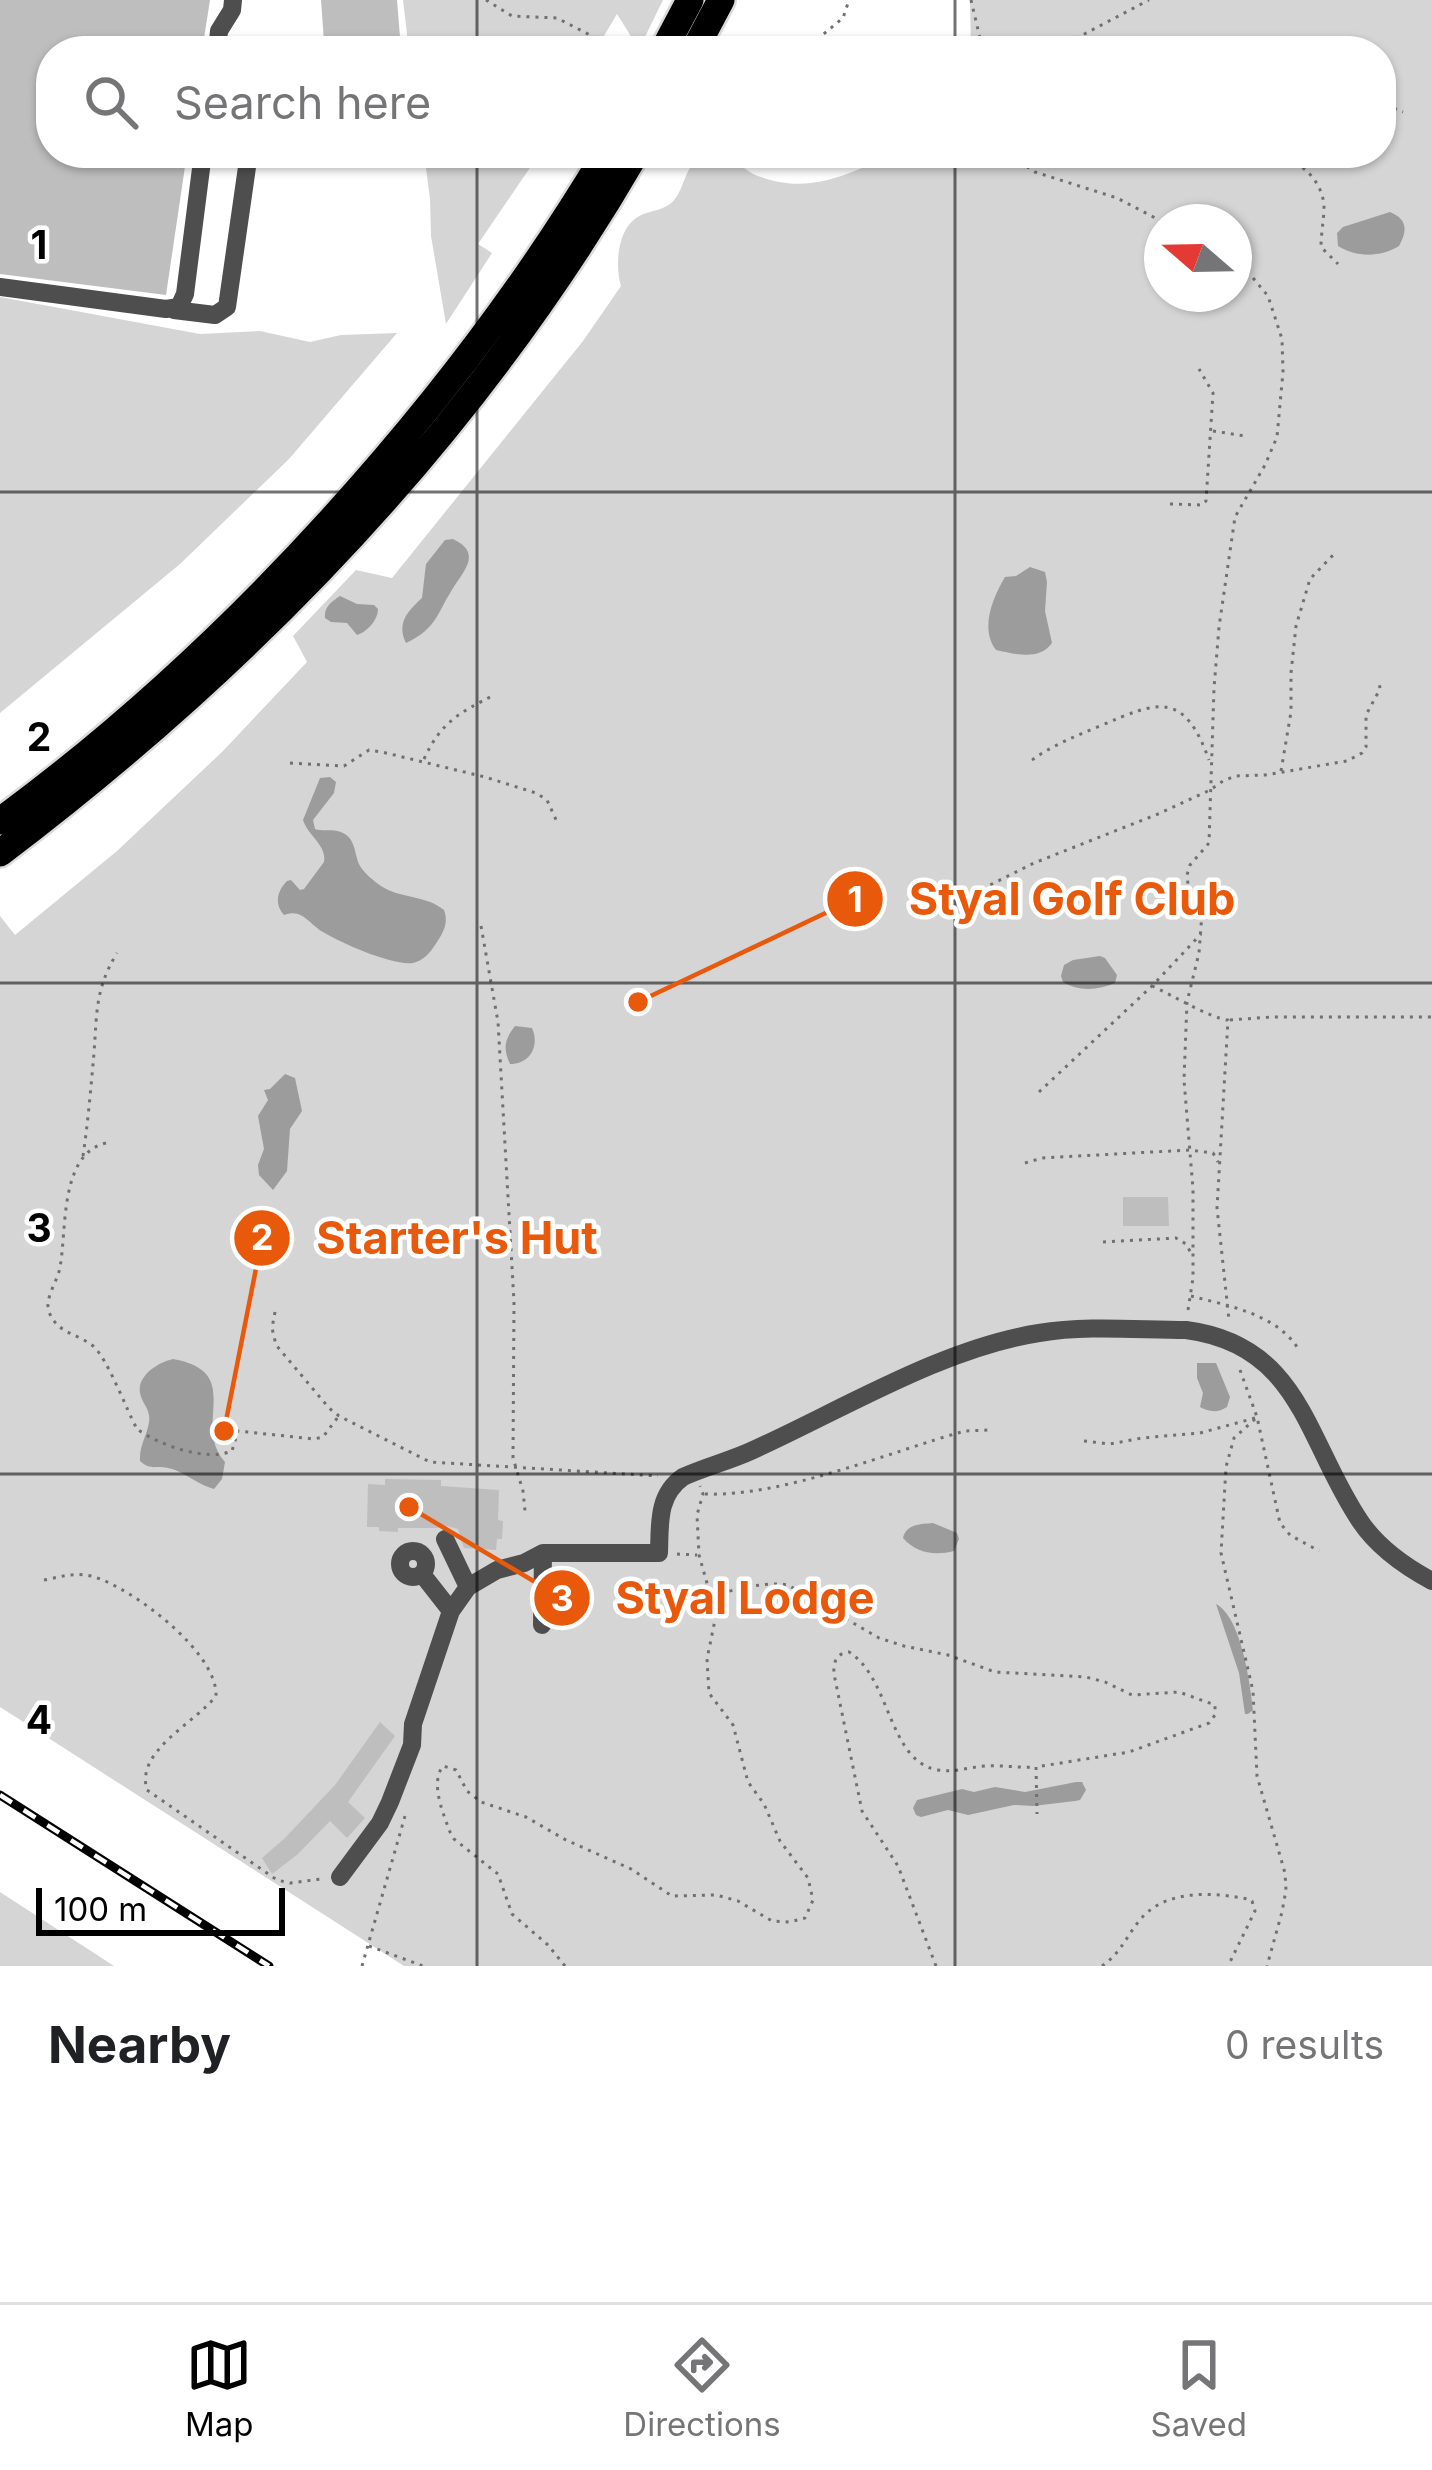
<!DOCTYPE html>
<html lang="en">
<head>
<meta charset="utf-8">
<style>
  :root { --surface:#fff; --page:#f2f2f2; --text:#202124; --muted:#757577; --line:#e0e0e0; --accent:#000 }
  body { margin:0; font-family:Inter,sans-serif; background:var(--page); color:var(--text) }
  .compass { position:absolute; left:1144px; top:204px; width:108px; height:108px; border-radius:50%; background:var(--surface); box-shadow:0 3px 9px #0004; rotate:290deg }
  .scale { position:absolute; left:36px; bottom:30px; width:249px; box-sizing:border-box; padding-left:12px; border:6px solid #000; border-top:0; font-size:33px; line-height:42px; white-space:nowrap; color:#000; -webkit-text-stroke:9px #fff; paint-order:stroke }
  .list { margin:0; padding:0; list-style:none }
  h2 { display:flex; justify-content:space-between; align-items:center; height:156px; margin:0; padding:0 48px; font-size:51px }
  h2 small { font-size:39px; font-weight:400; color:var(--muted) }
  .icon { flex:none; width:66px; height:66px; fill:none; stroke:currentColor; stroke-width:2; stroke-linecap:round; stroke-linejoin:round }
  .map { position:relative; flex:none; width:1432px; height:1966px; overflow:hidden }
  .search { position:absolute; background:var(--surface); box-shadow:0 3px 9px #0004; left:36px; right:36px; top:36px; height:132px; display:flex; align-items:center; gap:30px; box-sizing:border-box; padding:0 42px; border-radius:48px; color:var(--muted); font-size:45px }
  .sheet { height:336px; background:var(--surface) }
  nav { display:flex; justify-content:space-around; align-items:center; box-sizing:border-box; height:168px; border-top:3px solid var(--line); background:var(--surface); font-size:33px; color:var(--muted) }
  nav a { display:grid; justify-items:center; gap:6px }
  nav .on { color:var(--accent) }
  .map>svg:first-child { display:block }
  .green { fill:#d5d5d5; fill-rule:evenodd }
  .water { fill:#9c9c9c }
  .building { fill:#bebebe }
  .lines { fill:none; stroke-linecap:round; stroke-linejoin:round }
  .highway-casing { stroke:#dbdbdb; stroke-width:32 }
  .path { stroke:#707070; stroke-width:3; stroke-dasharray:3 6; stroke-linecap:butt }
  .minor { stroke:#4e4e4e; stroke-width:18 }
  .highway { stroke:#000; stroke-width:27 }
  .rail-casing { stroke:#000; stroke-width:9 }
  .rail { stroke:#fff; stroke-width:4.5; stroke-dasharray:14; stroke-linecap:butt }
  .grid { fill:none; stroke:#000; stroke-width:3; stroke-opacity:0.55 }
  .grid-label { font-size:39px; text-anchor:middle; font-weight:bold; fill:#000; stroke:#fff; stroke-width:9; stroke-linejoin:round; paint-order:stroke }
  .leader { fill:none; stroke:#e8590c; stroke-width:4.5 }
  .callout-dot { fill:#e8590c; stroke:#fff; stroke-width:4.5 }
  .mark-label { font-size:36px; text-anchor:middle; font-weight:bold; fill:#fff }
  .callout-label { font-size:45px; text-anchor:middle; font-weight:bold; fill:#e8590c; stroke:#fff; stroke-width:9; stroke-linejoin:round; paint-order:stroke }
</style>
</head>
<body>
<div class="map">
<svg width="1432" height="1966" viewBox="0 0 1432 1966">
  <rect width="100%" height="100%" fill="#fff"/>
  <path class="green" d="M403 0H663L642 43 632 38 617 14 595 51H409Z
    M970 0H1432V1966H404L0 1707V916L15 935 117 851 222 752 307 662 293 636 356 570 392 578 583 341 621 286C615 267 617 231 636 218 646 211 661 211 670 204 689 190 681 152 718 155 734 156 744 171 758 176 812 196 848 173 898 153H1381V51H971ZM1162 222H1234V294H1162Z
    M424 153H540L478 244 492 253 446 324 431 236 430 199Z
    M0 297 200 334 260 331 310 342 341 335 397 333 289 459 180 564 0 713Z
    M0 1892 114 1966H0Z"/>
  <path class="water" d="M1390 212C1407 219 1408 230 1399 246 1381 257 1357 258 1338 246L1337 233 1343 227Z
    M453 539C480 552 467 567 455 585 437 612 438 628 406 643 396 623 408 611 422 598L426 564 445 540Z
    M1030 567 1045 572 1047 582 1045 611 1052 643C1039 661 1015 654 996 650 980 629 992 599 1005 577L1016 576Z
    M340 596 357 604 374 605 378 609C378 620 367 632 357 635L347 623 331 622 325 618C324 607 331 602 340 596Z
    M330 777 336 782 334 793 313 820 315 829C324 832 333 828 343 833 356 839 354 854 360 866 365 874 374 881 381 886 401 899 426 895 444 910 449 924 443 933 435 945 429 954 424 960 413 963 393 966 341 943 323 932 308 923 302 908 284 915 274 904 277 891 287 881L291 880 300 890 304 889 324 862C327 845 308 836 303 820L320 778Z
    M1100 956 1105 958 1117 975 1115 983C1099 990 1079 992 1063 982L1061 976 1064 965 1073 960Z
    M515 1026 532 1028C540 1046 530 1064 510 1064 503 1049 504 1040 515 1026Z
    M285 1074 295 1078 302 1111 290 1129 287 1171 273 1190 259 1175 258 1165 264 1149 258 1116 268 1100 264 1090 270 1089Z
    M173 1359C246 1372 191 1425 225 1462L222 1479 214 1489C198 1485 184 1471 168 1468 154 1465 151 1471 140 1461 139 1446 147 1436 149 1422 151 1409 142 1404 140 1393 137 1375 159 1362 173 1359Z
    M1197 1363H1216L1230 1397 1227 1407C1218 1413 1209 1412 1200 1407L1203 1393 1197 1378Z
    M933 1523 957 1533 959 1539 954 1551C934 1556 916 1553 903 1538 906 1524 921 1524 933 1523Z
    M1216 1604C1241 1617 1250 1682 1253 1710L1248 1714H1245L1239 1673Z
    M1076 1782H1082L1086 1790 1080 1800 1075 1801 1033 1806 1014 1805 968 1815 948 1810 921 1817 916 1815 913 1808 917 1800 962 1789 974 1792 995 1787 1025 1792Z"/>
  <path class="building" d="M0 0H210L202 51H51V153H187L166 295 0 274Z
    M321 0H397L400 37 324 42Z
    M1123 1197H1168L1169 1226H1123Z
    M385 1479 441 1480V1486L499 1490 498 1520 503 1521 502 1539H497L496 1550 464 1548 458 1529 447 1526 437 1528H398V1532L379 1531V1527H367L368 1484 385 1485Z
    M380 1722 395 1736 348 1802 365 1818 347 1838 330 1821 298 1854 272 1874 262 1858 285 1838 335 1785Z"/>
  <g class="lines">
    <g class="highway-casing">
      <path id="highway" d="M663 51 690 0
        M694 51 721 0
        M0 821C233 650 458 401 606 153
        M0 853C255 660 476 430 636 153"/>
    </g>
    <path class="path" d="M486 0 512 16 557 18 621 51
      M971 0 983 51
      M803 51 843 18 849 0
      M1052 51 1149 0
      M1381 96 1393 108 1403 112
      M1015 153 1026 166 1035 172 1117 198 1163 222
      M1270 153C1296 158 1322 177 1324 206 1324 220 1321 233 1321 247L1338 264
      M1213 431 1245 436
      M1170 504 1202 505 1206 501 1213 393 1199 369
      M424 759C441 722 459 713 494 695
      M1032 760C1053 745 1076 736 1100 726 1158 701 1184 690 1209 760
      M290 763 344 766 369 750 382 752 485 777 536 793 547 800 557 822
      M1281 771 1291 712V673L1296 626 1310 579 1337 551
      M934 913 1034 863 1158 814 1210 790 1223 781 1235 776 1265 775 1347 761 1362 753 1366 747V715L1380 689 1379 681
      M481 926 498 1022 514 1302 513 1458 523 1491 525 1511
      M1152 986C1172 995 1210 1018 1228 1020L1217 1208 1229 1320
      M1230 1020 1271 1017H1432
      M1039 1092 1152 986 1201 934
      M106 1143C59 1154 67 1231 60 1267 58 1281 44 1298 49 1312 58 1334 77 1333 93 1346 108 1359 126 1409 137 1429 159 1445 206 1462 232 1451L238 1431 314 1439 323 1437 338 1417
      M83 1156C88 1122 91 1087 94 1053 97 1013 95 989 117 953
      M1025 1163 1042 1158 1189 1150 1213 1153 1218 1162
      M1103 1242 1176 1238 1186 1244 1191 1253
      M1191 1296C1229 1306 1277 1314 1299 1350
      M1188 1310 1193 1278V1189L1184 1080 1187 1002 1199 953 1202 913 1188 884 1187 875 1190 865 1209 843 1214 688 1219 627 1235 517 1265 465 1277 437 1283 372 1282 339 1268 296 1253 278 1234 269
      M275 1312 272 1328 276 1345 329 1408 339 1416 430 1462 658 1476
      M1240 1370 1257 1417 1280 1523 1290 1535 1319 1551
      M1255 1419 1234 1438 1226 1467 1221 1553 1253 1691 1257 1776 1285 1873 1286 1890 1282 1912 1267 1966
      M1084 1441 1110 1444 1142 1438 1200 1433 1255 1418
      M705 1494C783 1497 889 1452 965 1431L990 1430
      M677 1554 697 1555
      M44 1580C60 1577 75 1572 91 1576 130 1586 218 1652 216 1696 195 1723 135 1751 147 1790L277 1880 290 1883 321 1879
      M712 1595C737 1590 763 1581 788 1585L879 1638 904 1646 948 1655 995 1672 1086 1677 1105 1682 1132 1695 1179 1692 1215 1705V1715L1209 1723 1129 1752 1036 1767 1037 1814
      M369 1946 423 1966
      M362 1966 405 1816 402 1813
      M565 1966 548 1945 512 1914 498 1874 454 1839 450 1832C443 1813 430 1783 443 1766L456 1770 467 1791 481 1802 526 1817 566 1840 631 1869 672 1896 716 1895 738 1901 772 1921 790 1922 805 1918 813 1900 808 1878 780 1841 764 1804 748 1782 733 1725 709 1693 707 1659 716 1615 699 1555 697 1515 703 1494 700 1486
      M936 1966 898 1866 862 1811 834 1674C833 1663 836 1653 849 1652 891 1678 888 1762 938 1770 954 1773 969 1767 986 1766 1002 1765 1018 1768 1034 1767
      M1102 1966C1120 1954 1126 1937 1139 1921 1164 1889 1212 1892 1248 1899L1252 1901 1255 1911 1228 1966"/>
    <path class="minor" d="M217 51 219 31 232 10 233 0
      M263 51V48
      M0 287 166 309 179 307 185 294 203 153
      M174 310 215 315 227 307 249 153
      M445 1539 468 1587
      M400 1564a13 13 0 1 1 26 0a13 13 0 1 1-26 0Z
      M422 1574 451 1611
      M542 1625 543 1553
      M340 1877 380 1823 390 1802 412 1745 413 1724 451 1611 468 1587 497 1570 524 1563 543 1553H659C660 1525 657 1495 683 1477 705 1467 729 1461 751 1451 840 1411 942 1348 1039 1333 1087 1325 1138 1330 1186 1330 1301 1345 1306 1441 1360 1521 1378 1548 1404 1566 1432 1581"/>
    <use href="#highway" class="highway"/>
    <g class="rail-casing">
      <path id="rail" d="M0 1795 269 1966"/>
    </g>
    <use href="#rail" class="rail"/>
  </g>
  <path class="grid" d="M477 0V51M955 0V51M477 153V1966M955 153V1966M0 492H1432M0 983H1432M0 1474H1432"/>
  <g class="grid-label">
    <text x="39" y="259">1</text>
    <text x="39" y="751">2</text>
    <text x="39" y="1242">3</text>
    <text x="39" y="1734">4</text>
  </g>
  <path class="leader" d="M638 1002L855 899M224 1431L262 1238M409 1507L562 1598"/>
  <g class="callout-dot">
    <circle cx="638" cy="1002" r="12"/>
    <circle cx="224" cy="1431" r="12"/>
    <circle cx="409" cy="1507" r="12"/>
    <circle cx="855" cy="899" r="30"/>
    <circle cx="262" cy="1238" r="30"/>
    <circle cx="562" cy="1598" r="30"/>
  </g>
  <g class="mark-label">
    <text x="855" y="912">1</text>
    <text x="262" y="1250">2</text>
    <text x="562" y="1611">3</text>
  </g>
  <g class="callout-label">
    <text x="1072" y="915">Styal Golf Club</text>
    <text x="457" y="1254">Starter's Hut</text>
    <text x="745" y="1614">Styal Lodge</text>
  </g>
</svg>
<svg class="compass" viewBox="-18 -18 36 36"><path d="M0-13l5 13h-10z" fill="#e53935"/><path d="M0 13l5-13h-10z" fill="#757577"/></svg>
<div class="scale">100 m</div>
<div class="search"><svg class="icon" aria-label="search" viewBox="0 0 24 24"><circle cx="10" cy="10" r="6"/><path d="M15 15l6 6"/></svg>Search here</div>
</div>
<section class="sheet">
<h2>Nearby<small>0 results</small></h2>
<ul class="list">
</ul>
</section>
<nav>
<a class="on"><svg class="icon" aria-label="map" viewBox="0 0 24 24"><path d="M3 6l6-2 6 2 6-2v14l-6 2-6-2-6 2zM9 4v14M15 6v14"/></svg>Map</a>
<a><svg class="icon" aria-label="directions" viewBox="0 0 24 24"><path d="M12 3l9 9-9 9-9-9zM9 14v-3h6M13 9l2 2-2 2"/></svg>Directions</a>
<a><svg class="icon" aria-label="saved" viewBox="0 0 24 24"><path d="M7 4h10v16l-5-4-5 4z"/></svg>Saved</a>
</nav>
</body>
</html>
